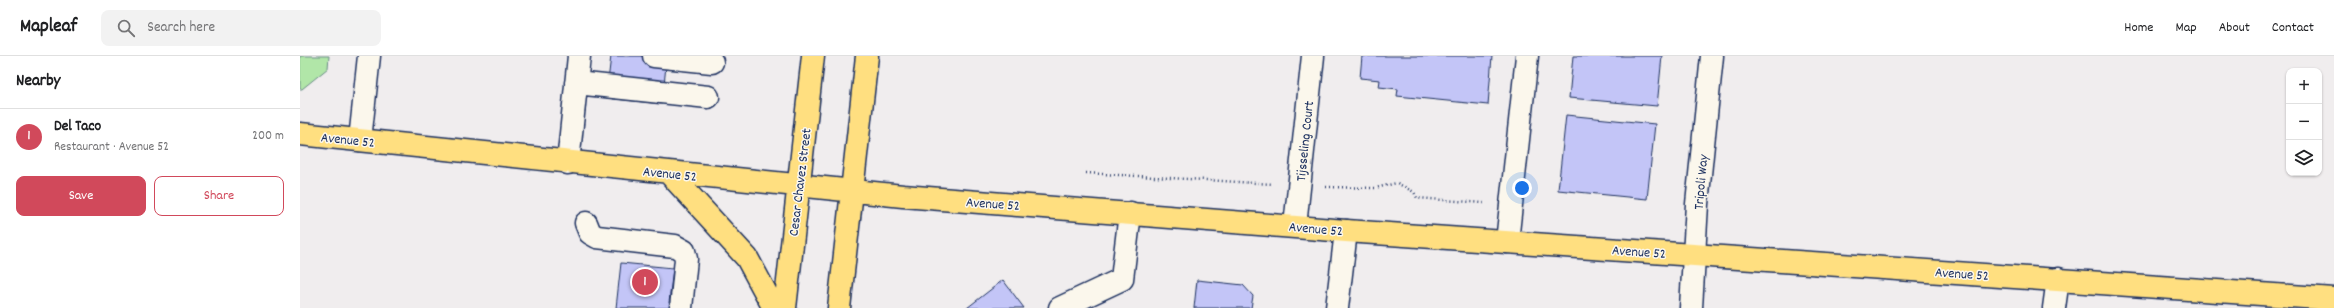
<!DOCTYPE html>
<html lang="en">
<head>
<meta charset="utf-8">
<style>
  :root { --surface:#fff; --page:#f2f2f2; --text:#202124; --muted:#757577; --line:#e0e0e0; --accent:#d1495b }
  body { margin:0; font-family:Dekko,sans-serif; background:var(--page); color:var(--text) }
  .controls { position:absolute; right:12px; top:12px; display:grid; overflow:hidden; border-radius:8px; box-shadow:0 1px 3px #0004 }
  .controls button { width:36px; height:36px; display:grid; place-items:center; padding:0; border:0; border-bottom:1px solid var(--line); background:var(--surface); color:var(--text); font:20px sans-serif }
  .you { position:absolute; left:1222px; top:132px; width:14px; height:14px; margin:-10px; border:3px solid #fff; border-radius:50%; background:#1a73e8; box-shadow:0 0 0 6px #1a73e833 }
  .badge { display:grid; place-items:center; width:26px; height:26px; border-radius:50%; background:var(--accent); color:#fff; font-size:13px; font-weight:700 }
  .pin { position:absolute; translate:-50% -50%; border:2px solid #fff; box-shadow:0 1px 4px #0006 }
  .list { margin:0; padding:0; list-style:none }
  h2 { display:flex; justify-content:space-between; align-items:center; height:52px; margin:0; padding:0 16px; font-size:17px }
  h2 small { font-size:13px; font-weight:400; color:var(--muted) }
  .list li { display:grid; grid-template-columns:26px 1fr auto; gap:12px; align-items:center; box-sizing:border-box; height:56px; padding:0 16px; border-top:1px solid var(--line) }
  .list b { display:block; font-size:15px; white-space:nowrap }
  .list p { margin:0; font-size:13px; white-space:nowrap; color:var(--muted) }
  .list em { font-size:13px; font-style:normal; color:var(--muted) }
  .actions { display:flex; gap:8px; padding:12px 16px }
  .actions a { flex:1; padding:9px 0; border:1px solid var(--accent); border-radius:8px; text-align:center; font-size:14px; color:var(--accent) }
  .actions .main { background:var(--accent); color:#fff }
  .icon { flex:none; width:22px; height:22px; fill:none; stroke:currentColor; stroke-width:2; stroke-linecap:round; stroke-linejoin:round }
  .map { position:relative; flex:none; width:2034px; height:252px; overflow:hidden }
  header { display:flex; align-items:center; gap:24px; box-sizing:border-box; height:56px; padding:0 20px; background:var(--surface); border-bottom:1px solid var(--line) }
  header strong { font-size:19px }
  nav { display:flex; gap:22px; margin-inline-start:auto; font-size:14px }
  .search { width:280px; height:36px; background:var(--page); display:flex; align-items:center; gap:10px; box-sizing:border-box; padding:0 14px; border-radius:8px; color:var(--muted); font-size:15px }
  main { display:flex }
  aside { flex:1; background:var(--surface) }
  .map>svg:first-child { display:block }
  .green { fill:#b1e6a8; stroke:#668a83 }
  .building { fill:#c3c5f7; stroke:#1b2f5e }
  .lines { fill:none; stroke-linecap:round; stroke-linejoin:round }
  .minor-casing { stroke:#1b2f5e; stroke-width:25 }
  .major-casing { stroke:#1b2f5e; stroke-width:25 }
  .path { stroke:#1b2f5e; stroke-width:2.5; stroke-dasharray:1 3; stroke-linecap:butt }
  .minor { stroke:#fbf7ec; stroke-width:22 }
  .major { stroke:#ffdf80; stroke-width:22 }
  .labels { text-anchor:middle; stroke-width:3; stroke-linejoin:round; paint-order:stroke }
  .street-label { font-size:14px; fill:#1b2f5e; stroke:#fbf7ec }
</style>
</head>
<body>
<header>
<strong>Mapleaf</strong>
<div class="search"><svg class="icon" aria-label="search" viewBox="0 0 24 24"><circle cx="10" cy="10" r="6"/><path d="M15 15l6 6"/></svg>Search here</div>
<nav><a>Home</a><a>Map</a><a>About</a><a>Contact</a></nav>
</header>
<main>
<aside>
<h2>Nearby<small></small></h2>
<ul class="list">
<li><span class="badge">1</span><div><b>Del Taco</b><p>Restaurant · Avenue 52</p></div><em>200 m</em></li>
</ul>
<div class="actions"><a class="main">Save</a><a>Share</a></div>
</aside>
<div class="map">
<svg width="2034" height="252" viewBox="0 0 2034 252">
  <rect width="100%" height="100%" fill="#f0edee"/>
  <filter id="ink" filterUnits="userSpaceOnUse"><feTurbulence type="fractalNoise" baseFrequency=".025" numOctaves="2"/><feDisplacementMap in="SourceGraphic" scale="8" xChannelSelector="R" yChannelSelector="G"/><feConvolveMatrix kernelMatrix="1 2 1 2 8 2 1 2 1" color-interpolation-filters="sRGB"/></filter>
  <g filter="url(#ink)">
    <path class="green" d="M0 0H29L28 12 2 33H0Z"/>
    <path class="building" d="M311 0H367L362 48 306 42Z
      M1062 0H1192L1188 49 1097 40 1098 33 1079 31 1080 24 1060 22Z
      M1273 0H1362L1357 50 1269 42Z
      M1266 59 1355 68 1347 143 1258 134Z
      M321 207 373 212 369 247H372V252H316Z
      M703 224 724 252H667Z
      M897 224 943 229 953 240 951 252H894Z"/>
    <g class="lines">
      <g class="minor-casing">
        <path id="minor" d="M354 0 412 6
          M276 27 408 41
          M60 84 69 0
          M268 107 279 0
          M286 167 290 177 297 181 375 190 384 195 386 203 381 252
          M995 170 1013 0
          M1207 186 1227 0
          M760 252 822 223 830 157
          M1037 252 1046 175
          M1391 252 1397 148 1412 0
          M1754 252 1758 223"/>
      </g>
      <g class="major-casing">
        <path id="major" d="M0 78 603 140 1046 175 2034 243
          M369 117 447 202 474 252
          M485 252 513 0
          M539 252 567 0"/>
      </g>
      <path class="path" d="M786 117 973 128
        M1026 131 1075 132 1097 127 1114 136 1117 142 1184 147"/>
      <use href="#minor" class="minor"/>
      <use href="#major" class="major"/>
    </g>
  </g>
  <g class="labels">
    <g class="street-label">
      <text transform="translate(48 83) rotate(6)" y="5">Avenue 52</text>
      <text transform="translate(1004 85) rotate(-84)" y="5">Tijsseling Court</text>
      <text transform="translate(370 117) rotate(6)" y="5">Avenue 52</text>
      <text transform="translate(499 126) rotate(-83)" y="5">Cesar Chavez Street</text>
      <text transform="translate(1400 126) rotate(-85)" y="5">Tripoli Way</text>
      <text transform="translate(693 147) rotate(4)" y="5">Avenue 52</text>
      <text transform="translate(1016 172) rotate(5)" y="5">Avenue 52</text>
      <text transform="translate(1339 195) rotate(4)" y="5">Avenue 52</text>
      <text transform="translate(1662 217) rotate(4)" y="5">Avenue 52</text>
    </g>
  </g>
</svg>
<div class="controls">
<button>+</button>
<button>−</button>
<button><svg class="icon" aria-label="layers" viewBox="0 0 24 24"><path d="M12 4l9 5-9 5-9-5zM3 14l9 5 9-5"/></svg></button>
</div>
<div class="you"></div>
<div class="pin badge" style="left:345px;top:226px">1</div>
</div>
</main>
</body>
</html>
